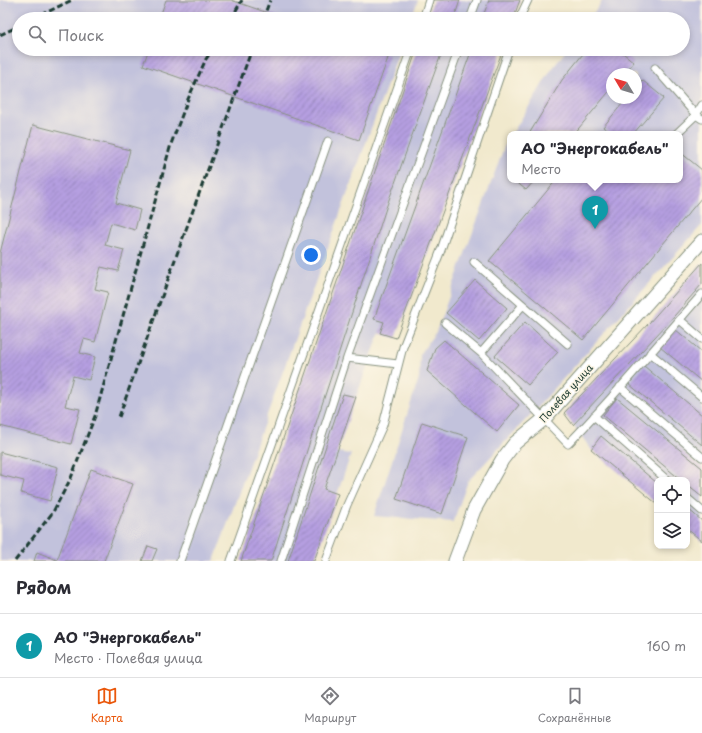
<!DOCTYPE html>
<html lang="ru">
<head>
<meta charset="utf-8">
<style>
  :root { --surface:#fff; --page:#f2f2f3; --text:#2b2b33; --muted:#7c7c81; --line:#e1e1e2; --accent:#ea580c }
  body { margin:0; font-family:"Playpen Sans",sans-serif; background:var(--page); color:var(--text) }
  .controls { position:absolute; right:12px; bottom:12px; display:grid; overflow:hidden; border-radius:8px; box-shadow:0 2px 6px #0003 }
  .controls button { width:36px; height:36px; display:grid; place-items:center; padding:0; border:0; border-bottom:1px solid var(--line); background:var(--surface); color:var(--text); font:20px sans-serif }
  .compass { position:absolute; left:606px; top:68px; width:36px; height:36px; border-radius:50%; background:var(--surface); box-shadow:0 2px 6px #0003; rotate:308deg }
  .you { position:absolute; left:311px; top:255px; width:14px; height:14px; margin:-10px; border:3px solid #fff; border-radius:50%; background:#1a73e8; box-shadow:0 0 0 6px #1a73e833 }
  .badge { display:grid; place-items:center; width:26px; height:26px; border-radius:50%; background:var(--accent); color:#fff; font-size:13px; font-weight:700 }
  .pin { position:absolute; translate:-50% -33px; filter:drop-shadow(0 1px 2px #0008) }
  .pin::after { content:''; position:absolute; top:21px; width:14px; height:12px; background:inherit; clip-path:polygon(0 0,100% 0,50% 100%) }
  .popup { position:absolute; left:507px; top:131px; width:176px; height:52px; box-sizing:border-box; display:grid; place-content:center; border-radius:8px; background:var(--surface); filter:drop-shadow(0 1px 3px #0005); font-size:13px; white-space:nowrap; color:var(--muted) }
  .popup b { font-size:15px; color:var(--text) }
  .popup::after { content:''; position:absolute; left:50%; top:100%; margin-left:-8px; border:8px solid transparent; border-top-color:var(--surface) }
  .list { margin:0; padding:0; list-style:none }
  h2 { display:flex; justify-content:space-between; align-items:center; height:52px; margin:0; padding:0 16px; font-size:17px }
  h2 small { font-size:13px; font-weight:400; color:var(--muted) }
  .list li { display:grid; grid-template-columns:26px 1fr auto; gap:12px; align-items:center; box-sizing:border-box; height:64px; padding:0 16px; border-top:1px solid var(--line) }
  .list b { display:block; font-size:15px; white-space:nowrap }
  .list p { margin:0; font-size:13px; white-space:nowrap; color:var(--muted) }
  .list em { font-size:13px; font-style:normal; color:var(--muted) }
  .icon { flex:none; width:22px; height:22px; fill:none; stroke:currentColor; stroke-width:2; stroke-linecap:round; stroke-linejoin:round }
  .map { position:relative; flex:none; width:702px; height:561px; overflow:hidden }
  .search { position:absolute; background:var(--surface); box-shadow:0 2px 6px #0003; left:12px; right:12px; top:12px; height:44px; display:flex; align-items:center; gap:10px; box-sizing:border-box; padding:0 14px; border-radius:22px; color:var(--muted); font-size:15px }
  .sheet { height:116px; background:var(--surface) }
  nav { display:flex; justify-content:space-around; align-items:center; box-sizing:border-box; height:56px; border-top:1px solid var(--line); background:var(--surface); font-size:11px; color:var(--muted) }
  nav a { display:grid; justify-items:center; gap:2px }
  nav .on { color:var(--accent) }
  .map>svg:first-child { display:block }
  .industrial { fill:#c2c2dc; fill-rule:evenodd }
  .building { fill:url(#building-hatch) }
  .lines { fill:none; stroke-linecap:round; stroke-linejoin:round }
  .lane-casing { stroke:#889380; stroke-width:9 }
  .street-casing { stroke:#889380; stroke-width:15 }
  .lane { stroke:#fff; stroke-width:7 }
  .street { stroke:#fff; stroke-width:13 }
  .rail { stroke:#1f3d34; stroke-width:3; stroke-dasharray:6 3; stroke-linecap:butt }
  .labels { text-anchor:middle; stroke-width:3; stroke-linejoin:round; paint-order:stroke }
  .street-label { font-size:10px; fill:#1f3d34; stroke:#fcf5e5 }
</style>
</head>
<body>
<div class="map">
<svg width="702" height="561" viewBox="0 0 702 561">
  <defs>
    <pattern id="building-hatch" width="6" height="6" patternUnits="userSpaceOnUse"><rect width="6" height="6" fill="#b59fe1"/><path d="M-1 1l2-2M0 6l6-6M5 7l2-2" fill="none" stroke="#9383b7"/></pattern>
  </defs>
  <rect width="100%" height="100%" fill="#fcf5e5"/>
  <filter id="ink" filterUnits="userSpaceOnUse"><feTurbulence type="fractalNoise" baseFrequency=".025" numOctaves="2"/><feDisplacementMap in="SourceGraphic" scale="8" xChannelSelector="R" yChannelSelector="G"/><feConvolveMatrix kernelMatrix="1 2 1 2 8 2 1 2 1" color-interpolation-filters="sRGB"/></filter>
  <filter id="wash" filterUnits="userSpaceOnUse"><feTurbulence type="fractalNoise" baseFrequency=".012" numOctaves="4" result="noise"/><feDisplacementMap in="SourceGraphic" scale="16" xChannelSelector="R" yChannelSelector="G"/><feGaussianBlur stdDeviation="0.9" result="paint"/><feColorMatrix in="noise" values="0 0 0 0 0 0 0 0 0 0 0 0 0 0 0 0 0 1.4 0 .05"/><feComposite in="paint" operator="in"/></filter>
  <g filter="url(#wash)">
    <rect width="100%" height="100%" fill="#f1e9cd"/>
    <path class="industrial" d="M0 0H418L411 19H19V49H400L214 561H0Z
      M434 0H520L513 19H427Z
      M603 0H702V225L535 410 468 481 453 522 374 516 419 378 420 355 429 341 436 332 505 145 510 137V180H680V134H512L550 72 567 49H683V19H589ZM612 74H636V98H612Z
      M417 49H503L396 338 380 333 356 397 337 452 351 454 314 561H241Z
      M702 263V541L687 529V480H657V504L591 449 564 413 649 323Z"/>
    <g id="blocks">
      <path class="building" d="M166 0H231L285 19H159Z
        M433 0H460L454 19H427Z
        M489 0H520L513 19H482Z
        M149 49H372L389 55 359 140 143 65Z
        M417 49H443L386 208 271 561H241Z
        M472 49H503L396 338 380 333 384 322 374 319Z
        M587 49H618L634 62 624 74H612V88L574 134H529L562 80Z
        M642 80 664 98 633 134H612L603 127 627 98H636V88Z
        M33 125 130 150 116 203 140 210 135 230 111 223 105 245 124 250 118 271 101 267 95 289 108 292 95 342 84 339 80 353 95 357 89 380 73 376 65 406 80 409 71 444 0 426V253Z
        M680 152 702 170V197L583 340 489 261 556 180H639L640 181 641 180H680Z
        M514 180H535L526 190Z
        M702 263V284L668 323 573 425 564 413 649 323Z
        M475 280 507 308 479 341 446 313Z
        M525 322 558 352 528 385 495 356Z
        M675 329 702 352V382L660 347Z
        M444 340 519 405 497 432 427 371 435 348Z
        M644 366 702 415V445L629 384Z
        M343 394 356 397 324 489 338 494 314 561H288Z
        M617 398 702 468V497L687 485V480H681L603 415Z
        M422 422 468 437 442 514 396 499Z
        M601 436 657 483V504L591 449Z
        M0 452 58 467 50 501 21 493 24 481 0 475Z
        M91 469 133 484 104 561H34L37 552 57 560Z
        M687 508 702 521V541L687 529Z
        M148 546 157 549 152 561H142Z"/>
    </g>
  </g>
  <g filter="url(#ink)">
    <use href="#blocks" fill-opacity="0" stroke="#889380" stroke-width="1"/>
    <g class="lines">
      <g class="lane-casing">
        <path id="lane" d="M423 19 429 0
          M470 19 477 0
          M519 19 528 0
          M655 68 696 115 702 119
          M676 134 696 115 702 105
          M474 262 568 344
          M680 320 702 339
          M445 323 481 353 568 444C615 396 658 344 702 294
          M481 353 523 305
          M650 353 702 397
          M347 358 398 364
          M620 387 702 457
          M594 416 667 480
          M687 498 702 511
          M180 561 328 141
          M231 561 411 49
          M281 561 347 358 459 49
          M326 561 347 505 383 425 403 347 441 250 509 49"/>
      </g>
      <g class="street-casing">
        <path id="street" d="M455 561 474 510 502 460 515 443 544 419 702 241"/>
      </g>
      <use href="#lane" class="lane"/>
      <use href="#street" class="street"/>
      <path class="rail" d="M33 19 72 0
        M231 19 242 0
        M263 19 270 0
        M0 35 19 26
        M119 417 177 254 252 49
        M15 561 53 512 71 478 95 416 171 144 188 99 206 59 213 49"/>
    </g>
  </g>
  <g class="labels">
    <g class="street-label">
      <text transform="translate(566 393) rotate(-48)" y="4">Полевая улица</text>
    </g>
  </g>
</svg>
<div class="controls">
<button><svg class="icon" aria-label="locate" viewBox="0 0 24 24"><circle cx="12" cy="12" r="6"/><path d="M12 2v4M12 18v4M2 12h4M18 12h4"/></svg></button>
<button><svg class="icon" aria-label="layers" viewBox="0 0 24 24"><path d="M12 4l9 5-9 5-9-5zM3 14l9 5 9-5"/></svg></button>
</div>
<svg class="compass" viewBox="-18 -18 36 36"><path d="M0-13l5 13h-10z" fill="#e53935"/><path d="M0 13l5-13h-10z" fill="#7c7c81"/></svg>
<div class="you"></div>
<div class="pin badge" style="left:595px;top:229px;background:#0f9aa8">1</div>
<div class="popup"><b>АО &quot;Энергокабель&quot;</b>Место</div>
<div class="search"><svg class="icon" aria-label="search" viewBox="0 0 24 24"><circle cx="10" cy="10" r="6"/><path d="M15 15l6 6"/></svg>Поиск</div>
</div>
<section class="sheet">
<h2>Рядом<small></small></h2>
<ul class="list">
<li><span class="badge" style="background:#0f9aa8">1</span><div><b>АО &quot;Энергокабель&quot;</b><p>Место · Полевая улица</p></div><em>160 m</em></li>
</ul>
</section>
<nav>
<a class="on"><svg class="icon" aria-label="map" viewBox="0 0 24 24"><path d="M3 6l6-2 6 2 6-2v14l-6 2-6-2-6 2zM9 4v14M15 6v14"/></svg>Карта</a>
<a><svg class="icon" aria-label="directions" viewBox="0 0 24 24"><path d="M12 3l9 9-9 9-9-9zM9 14v-3h6M13 9l2 2-2 2"/></svg>Маршрут</a>
<a><svg class="icon" aria-label="saved" viewBox="0 0 24 24"><path d="M7 4h10v16l-5-4-5 4z"/></svg>Сохранённые</a>
</nav>
</body>
</html>
